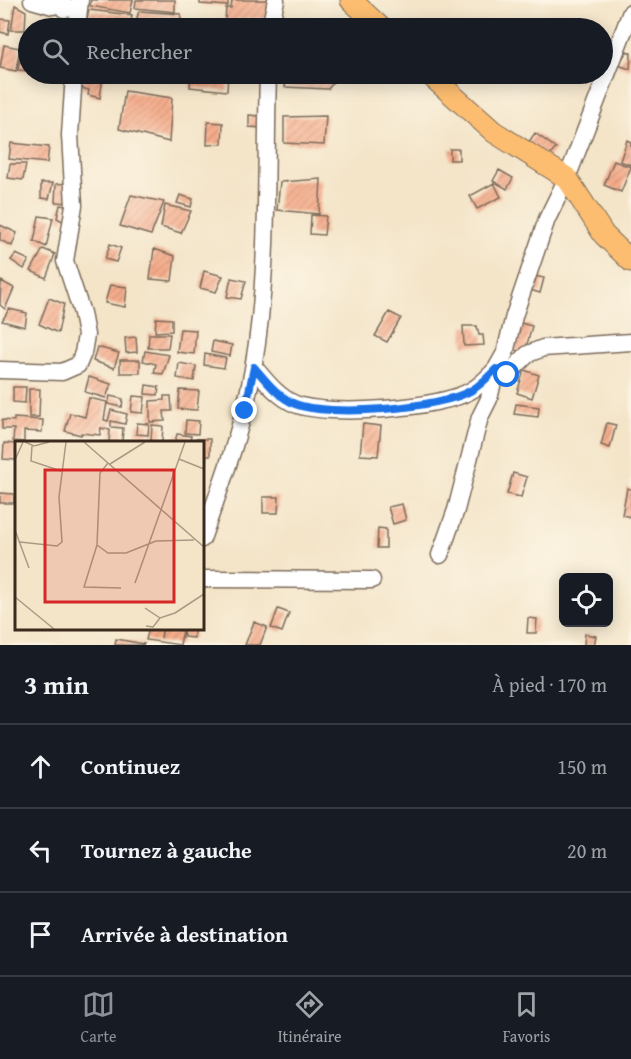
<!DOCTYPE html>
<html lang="fr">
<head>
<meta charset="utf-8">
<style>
  :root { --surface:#171b24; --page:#242831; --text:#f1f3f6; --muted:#9ea1a6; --line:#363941; --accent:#8c9099 }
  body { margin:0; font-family:"Gentium Book Plus",serif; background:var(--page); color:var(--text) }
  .controls { position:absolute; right:18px; bottom:18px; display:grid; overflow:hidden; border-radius:9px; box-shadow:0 3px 15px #0003 }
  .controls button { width:54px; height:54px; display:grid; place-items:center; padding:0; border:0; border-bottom:2px solid var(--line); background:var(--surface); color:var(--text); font:30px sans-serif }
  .stop { position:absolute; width:18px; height:18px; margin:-14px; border:4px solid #1a73e8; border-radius:50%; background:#fff }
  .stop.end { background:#1a73e8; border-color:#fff; box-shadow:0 2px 6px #0008 }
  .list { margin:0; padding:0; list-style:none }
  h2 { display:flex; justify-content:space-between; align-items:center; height:78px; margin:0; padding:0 24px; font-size:26px }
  h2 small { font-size:20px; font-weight:400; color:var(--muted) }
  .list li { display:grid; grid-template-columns:39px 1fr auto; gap:18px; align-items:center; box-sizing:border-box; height:84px; padding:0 24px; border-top:2px solid var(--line) }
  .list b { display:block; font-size:22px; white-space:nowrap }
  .list em { font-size:20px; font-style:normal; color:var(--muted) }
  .icon { flex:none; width:33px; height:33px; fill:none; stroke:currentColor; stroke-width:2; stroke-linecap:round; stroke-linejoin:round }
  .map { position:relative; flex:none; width:631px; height:645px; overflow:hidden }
  .search { position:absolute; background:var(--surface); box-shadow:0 3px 15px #0003; left:18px; right:18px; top:18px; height:66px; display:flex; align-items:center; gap:15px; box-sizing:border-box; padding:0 21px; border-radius:33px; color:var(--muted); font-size:22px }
  .sheet { height:330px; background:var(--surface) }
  nav { display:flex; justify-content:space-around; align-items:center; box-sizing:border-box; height:84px; border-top:2px solid var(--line); background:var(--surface); font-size:16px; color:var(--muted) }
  nav a { display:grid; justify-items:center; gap:3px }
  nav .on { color:var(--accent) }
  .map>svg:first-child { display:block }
  .building { fill:url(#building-hatch) }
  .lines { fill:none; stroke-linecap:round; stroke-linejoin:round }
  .minor-casing { stroke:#7c6b5a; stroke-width:19 }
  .major-casing { stroke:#7c6b5a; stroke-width:23 }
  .minor { stroke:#fff; stroke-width:16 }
  .major { stroke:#fcbd6f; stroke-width:21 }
  .route { stroke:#1a73e8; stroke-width:8 }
  .inset-road { fill:none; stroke:#aa9a85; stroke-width:1.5 }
  .view { fill:#d62828; fill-opacity:0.15; stroke:#d62828; stroke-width:3 }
  .inset-edge { fill:none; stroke:#3b2a1e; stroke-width:3 }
</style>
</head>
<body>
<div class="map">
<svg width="631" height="645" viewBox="0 0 631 645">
  <defs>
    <pattern id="building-hatch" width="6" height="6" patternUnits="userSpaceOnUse" patternTransform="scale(1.5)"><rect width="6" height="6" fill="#f7ad8c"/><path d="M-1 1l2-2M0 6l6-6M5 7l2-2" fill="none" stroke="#c98d72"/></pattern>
  </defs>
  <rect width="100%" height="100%" fill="#fcf5e5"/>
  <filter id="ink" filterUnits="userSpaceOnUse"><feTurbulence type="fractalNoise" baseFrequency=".0167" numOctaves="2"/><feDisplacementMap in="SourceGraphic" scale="12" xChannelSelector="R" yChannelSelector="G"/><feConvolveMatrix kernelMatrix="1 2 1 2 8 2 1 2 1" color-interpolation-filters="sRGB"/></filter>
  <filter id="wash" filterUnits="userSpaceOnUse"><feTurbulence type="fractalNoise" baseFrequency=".008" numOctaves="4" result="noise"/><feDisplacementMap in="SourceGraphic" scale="24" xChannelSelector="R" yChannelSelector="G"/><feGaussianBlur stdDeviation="1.35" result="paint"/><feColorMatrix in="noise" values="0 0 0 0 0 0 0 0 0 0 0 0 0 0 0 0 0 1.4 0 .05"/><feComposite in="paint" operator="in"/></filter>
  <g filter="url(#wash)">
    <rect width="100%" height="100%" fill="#f4e5c9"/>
    <g id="blocks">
      <path class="building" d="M91 0H133L130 13 90 6Z
        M136 0H175V12L135 8Z
        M200 0H228V6L200 4Z
        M232 0H269L268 18 225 21 226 8H231Z
        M15 5 26 11 25 30H11Z
        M89 10 132 15 130 28H85Z
        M139 11 181 14 180 28H134Z
        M0 19 10 20 8 34 0 32Z
        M4 45 20 48 16 71 0 68Z
        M627 51 631 53 630 69 618 65Z
        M21 52 28 53V71L18 70Z
        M84 74 103 77 100 98 88 95 89 90 81 88Z
        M191 74H228L227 91 190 87Z
        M286 76 329 77 333 83 328 89 285 87Z
        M125 91 172 98 169 142 119 129Z
        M249 115 267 117 264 128 249 127Z
        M326 116 324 145 284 143V117Z
        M208 122 223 123 222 144 207 145Z
        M535 133 556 148 548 158 528 143Z
        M627 140 631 142V165L620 161Z
        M11 143 49 147 47 163 9 159Z
        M450 149H459V160H450Z
        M614 161 631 167 621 192 604 185Z
        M10 164H26L23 180 8 178Z
        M499 170 513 178 507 189 493 181Z
        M321 179 319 214 277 210 280 182Z
        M41 183H53L49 199 41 198Z
        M71 183 70 203 55 202 56 184Z
        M494 183 501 197 477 209 470 196Z
        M131 195 164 202 151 235 120 226Z
        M180 195 193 199 191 207 177 203Z
        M60 205 66 206 64 222 57 218Z
        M165 205 191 211 181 233 161 227Z
        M311 215 326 216 324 235 310 234Z
        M39 216 53 218 46 247 34 241Z
        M0 225 17 233 12 246 0 240Z
        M110 244 121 248 116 262 105 259Z
        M43 249 55 254 46 278 31 271Z
        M154 249 175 256 172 281 150 279Z
        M16 254 29 260 24 269 11 260Z
        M204 271 223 276 216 292 200 288Z
        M534 276 544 278 540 293 530 290Z
        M231 278 246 281 241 299 227 297Z
        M1 281 14 288 5 309 0 305Z
        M110 285 127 287 125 307 105 303Z
        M49 298 64 304 58 333 39 324Z
        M9 309 27 313 25 327 2 321Z
        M389 312 401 318 387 342 375 336Z
        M156 318 172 319V331L155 332Z
        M517 322 532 326 525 352 510 349Z
        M463 326H477L479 335H483L484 345 464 346Z
        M180 329 196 330 194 354 177 352Z
        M149 334H170L168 348H148Z
        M136 337 137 352 126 353 125 338Z
        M213 341 232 345 230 356 211 352Z
        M97 347 119 353 114 368 93 361Z
        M145 351 169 355 163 374 154 373 156 364 143 361Z
        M205 354 226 358 224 368 204 365Z
        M120 360H140V373H120Z
        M179 363 196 366 194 381 177 378Z
        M524 370 539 375 532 398 517 393Z
        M89 377 111 384 106 398 85 392Z
        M146 385 159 387 158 395 145 394Z
        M13 387H26L25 403 13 402Z
        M29 389H40L39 417H29Z
        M180 390 199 391 197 410 178 409Z
        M110 396 123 399 122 407 108 404Z
        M133 396 145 397 143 413 131 412Z
        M164 396H171L172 411H164L165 421 150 422V401L164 400Z
        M89 398 107 402 104 420 108 421 111 410 127 414 125 424 111 421V427L123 428 122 442H109L110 430 101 428 100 435 81 433V435L65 431 70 413 85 417Z
        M516 404 539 407 538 417 514 414Z
        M14 418 43 420 42 432 24 431V442L13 441 14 429H2V420L14 421Z
        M186 420 199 421 198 434 185 433Z
        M137 423 149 424 148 435 136 434Z
        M607 423 616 425 610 448 601 445Z
        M363 424 381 426 378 456 360 455Z
        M152 425 163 426 162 442H151Z
        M177 434 191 436 190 442H175Z
        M195 439H210V456H206V460H202V442H195Z
        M4 443 16 444V460L3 459Z
        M513 473 527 477 521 497 507 494Z
        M627 488 631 489V517L622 515Z
        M0 493 14 494V503H0Z
        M263 497H279L278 513H263Z
        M402 504 406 520 393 524 388 507Z
        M378 528 386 529V548H377Z
        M278 609 289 613 282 632 271 628Z
        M528 618 537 619 536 633H527Z
        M254 622 267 627 260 645H245Z
        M149 628 162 629 161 638 163 628 183 630 180 645 146 640Z
        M183 628H194V638L184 637Z
        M585 634 596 636 594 645H584Z
        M116 639 144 644 143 645H115Z"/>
    </g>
  </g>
  <g filter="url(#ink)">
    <use href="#blocks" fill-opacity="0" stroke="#7c6b5a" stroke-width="1.5"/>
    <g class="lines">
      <g class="minor-casing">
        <path id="minor" d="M32 0 53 6 64 4V9L79 7
          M77 28 80 0
          M270 28 276 0
          M254 367C266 381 278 397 295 404 327 417 442 409 472 390 481 385 489 376 496 369L507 375 528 354 543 348 631 342
          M0 370 62 372 78 365 83 353 86 335 82 313 65 261 74 205 70 135 74 74
          M202 539C222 483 243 427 253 369 270 272 265 172 268 74
          M440 555 456 510 480 417 489 399 496 369 505 353 514 316 547 219 567 178 631 12
          M202 579 372 580"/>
      </g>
      <g class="major-casing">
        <path id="major" d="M351 0 381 28
          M429 74 494 132 567 178 604 235 631 261"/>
      </g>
      <use href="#minor" class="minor"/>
      <use href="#major" class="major"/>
    </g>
  </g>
  <g class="lines" filter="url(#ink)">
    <path class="route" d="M245 411 254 367C266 381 278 397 295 404 327 417 441 409 472 390 481 385 489 376 496 369L507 375"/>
  </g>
  <g transform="translate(15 441)">
    <rect width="189" height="189" fill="#f4e5c9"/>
    <path class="inset-road" d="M10 1 19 5 34 1M69 1 189 106M17 5 16 20 46 30M164 18 189 28M0 19 8 1M93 22 85 32 82 104 69 146 106 147M95 23 130 1M0 89 14 127M5 101 42 105 47 101 44 56 51 1M82 104 93 112H111L141 100 179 99M120 142 170 1M0 156 39 188M130 167 145 177 160 172 189 153V135M131 185 138 186 145 177"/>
    <path class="view" d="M30 29H159V161H30Z"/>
    <rect width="189" height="189" class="inset-edge"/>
  </g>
</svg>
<div class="controls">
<button><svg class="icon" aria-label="locate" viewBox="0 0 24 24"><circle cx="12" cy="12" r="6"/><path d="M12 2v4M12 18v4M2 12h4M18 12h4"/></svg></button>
</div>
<div class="stop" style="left:507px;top:375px"></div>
<div class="stop end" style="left:245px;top:411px"></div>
<div class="search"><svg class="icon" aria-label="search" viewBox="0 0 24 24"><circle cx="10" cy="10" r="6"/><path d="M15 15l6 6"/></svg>Rechercher</div>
</div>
<section class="sheet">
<h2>3 min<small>À pied · 170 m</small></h2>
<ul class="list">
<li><svg class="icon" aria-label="ahead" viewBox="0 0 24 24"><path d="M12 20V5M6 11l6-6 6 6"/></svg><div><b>Continuez</b></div><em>150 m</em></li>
<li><svg class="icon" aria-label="left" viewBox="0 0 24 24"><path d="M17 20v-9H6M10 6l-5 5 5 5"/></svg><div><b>Tournez à gauche</b></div><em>20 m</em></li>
<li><svg class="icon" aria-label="arrive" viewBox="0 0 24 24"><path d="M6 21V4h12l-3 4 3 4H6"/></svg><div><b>Arrivée à destination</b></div></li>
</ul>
</section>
<nav>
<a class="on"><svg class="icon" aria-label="map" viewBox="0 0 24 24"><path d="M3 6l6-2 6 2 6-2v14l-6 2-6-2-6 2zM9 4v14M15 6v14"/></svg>Carte</a>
<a><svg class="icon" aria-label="directions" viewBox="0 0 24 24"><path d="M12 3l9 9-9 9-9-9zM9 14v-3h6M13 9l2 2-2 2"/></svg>Itinéraire</a>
<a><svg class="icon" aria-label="saved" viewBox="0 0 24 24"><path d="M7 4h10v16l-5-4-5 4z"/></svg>Favoris</a>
</nav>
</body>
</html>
